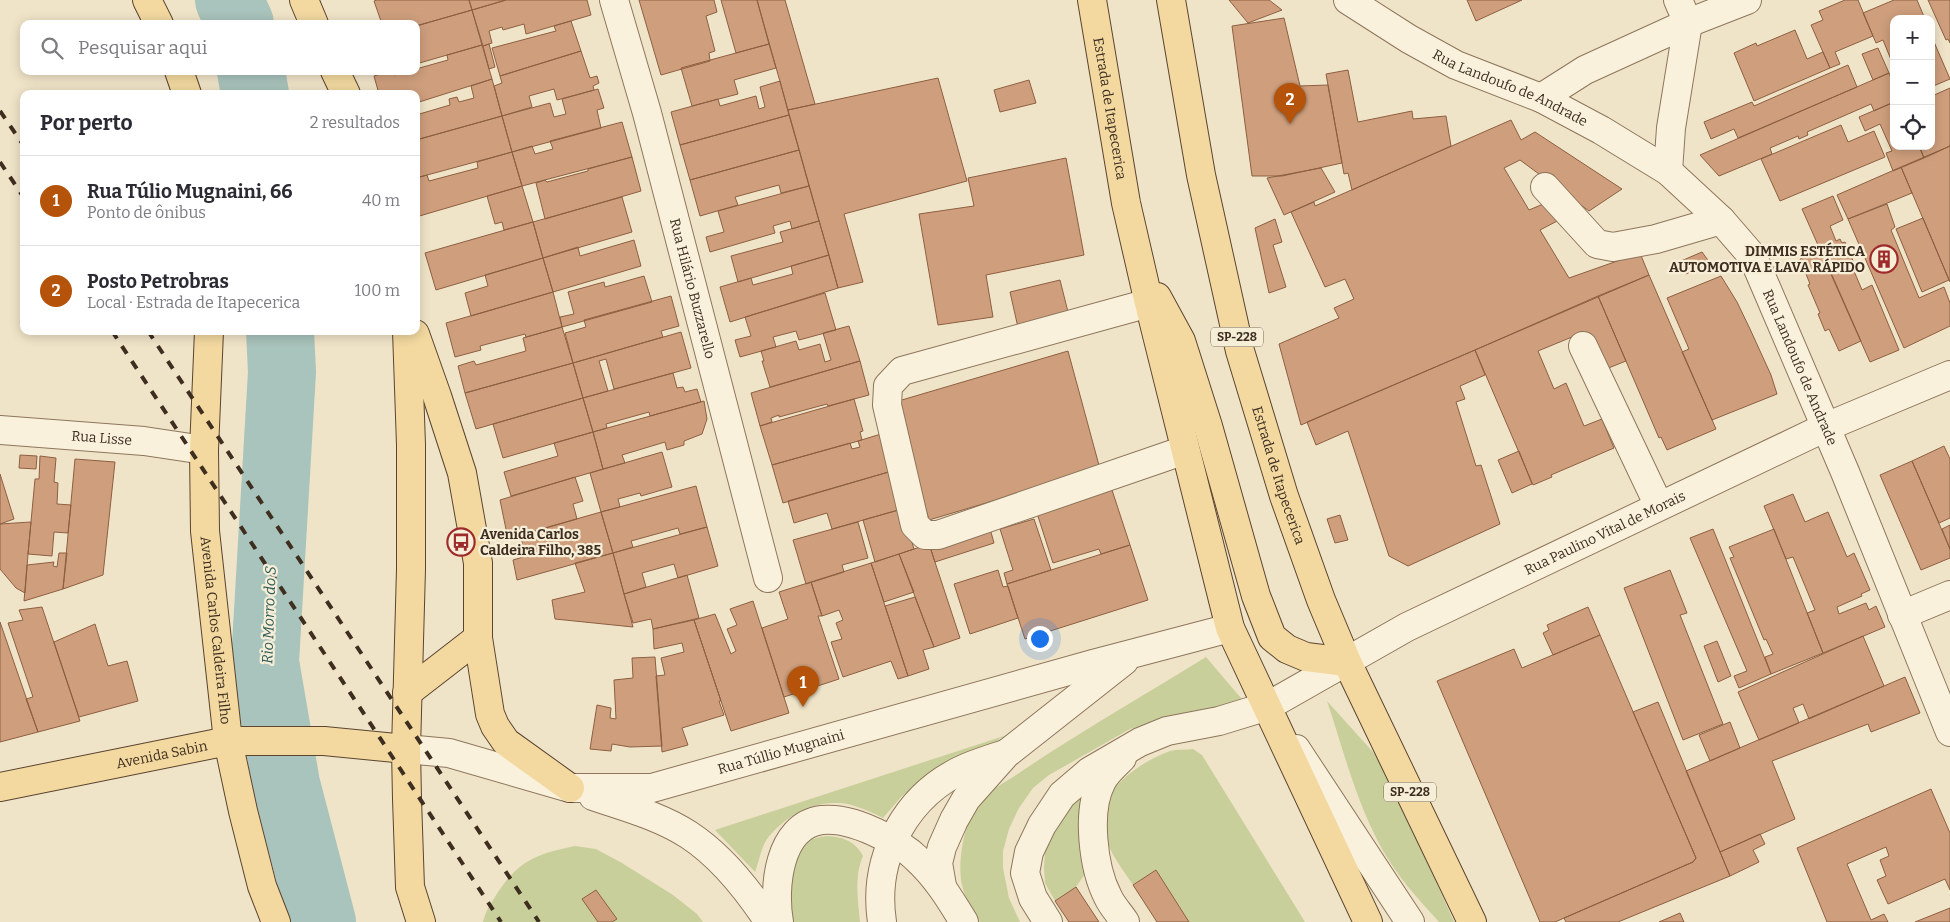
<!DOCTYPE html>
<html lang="pt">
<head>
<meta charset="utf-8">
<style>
  :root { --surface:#fff; --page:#f2f2f3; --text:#2b2b33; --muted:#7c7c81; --line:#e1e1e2; --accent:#b45309 }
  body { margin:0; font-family:Bitter,serif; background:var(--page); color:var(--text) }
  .controls { position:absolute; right:15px; top:15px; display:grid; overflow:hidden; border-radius:10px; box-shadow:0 2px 12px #0003 }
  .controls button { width:45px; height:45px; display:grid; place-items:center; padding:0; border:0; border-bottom:1px solid var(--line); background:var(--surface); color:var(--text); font:25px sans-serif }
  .you { position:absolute; left:1039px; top:638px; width:18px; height:18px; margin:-12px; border:4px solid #fff; border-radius:50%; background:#1a73e8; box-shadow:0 0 0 8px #1a73e833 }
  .badge { display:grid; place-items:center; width:32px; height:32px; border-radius:50%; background:var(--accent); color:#fff; font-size:16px; font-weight:700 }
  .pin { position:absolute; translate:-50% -41px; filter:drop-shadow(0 1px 2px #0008) }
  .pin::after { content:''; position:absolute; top:26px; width:18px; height:15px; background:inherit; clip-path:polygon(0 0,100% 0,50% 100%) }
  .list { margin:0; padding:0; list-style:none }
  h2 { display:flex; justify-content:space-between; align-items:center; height:65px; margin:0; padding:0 20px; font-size:21px }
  h2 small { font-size:16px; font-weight:400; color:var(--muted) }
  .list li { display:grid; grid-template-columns:32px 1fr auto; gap:15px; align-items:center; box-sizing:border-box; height:90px; padding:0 20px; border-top:1px solid var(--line) }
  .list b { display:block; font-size:19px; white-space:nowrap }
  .list p { margin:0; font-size:16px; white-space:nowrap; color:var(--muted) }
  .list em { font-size:16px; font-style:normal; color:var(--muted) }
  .icon { flex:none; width:28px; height:28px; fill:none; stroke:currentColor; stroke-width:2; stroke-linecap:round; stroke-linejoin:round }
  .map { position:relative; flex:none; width:1950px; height:922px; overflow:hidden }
  .search { position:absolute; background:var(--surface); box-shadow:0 2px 12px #0003; left:20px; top:20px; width:400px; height:55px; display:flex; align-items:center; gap:12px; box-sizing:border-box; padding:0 18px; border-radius:10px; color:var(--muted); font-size:19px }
  .panel { position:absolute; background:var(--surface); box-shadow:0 2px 12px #0003; left:20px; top:90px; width:400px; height:245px; border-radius:10px }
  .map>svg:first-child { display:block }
  .green { fill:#c9cf9b }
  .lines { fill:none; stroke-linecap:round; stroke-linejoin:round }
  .river { stroke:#a9c4bc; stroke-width:68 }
  .building { fill:#cf9f7d; stroke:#8d5f41 }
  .minor-casing { stroke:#8d765c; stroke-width:30 }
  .major-casing { stroke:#5b4430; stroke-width:30 }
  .minor { stroke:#faf1dc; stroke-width:28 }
  .major { stroke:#f3d9a0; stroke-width:28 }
  .rail { stroke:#3d2e20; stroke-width:4; stroke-dasharray:9 9; stroke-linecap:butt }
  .labels { text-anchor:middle; stroke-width:4.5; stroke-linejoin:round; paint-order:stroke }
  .shield { fill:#f7eed8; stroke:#756857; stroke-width:1 }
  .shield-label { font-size:12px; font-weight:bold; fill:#3d2e20 }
  .street-label { font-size:14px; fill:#3d2e20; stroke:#f7eed8 }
  .poi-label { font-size:14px; font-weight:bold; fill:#3d2e20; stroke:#f7eed8; text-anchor:end }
  .water-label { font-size:15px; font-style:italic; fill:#2f5d5a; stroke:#f7eed8 }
</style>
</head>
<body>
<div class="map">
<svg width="1950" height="922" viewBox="0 0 1950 922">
  <rect width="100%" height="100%" fill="#f0e4c8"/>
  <path class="green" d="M1206 657 1258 718 1227 712 1212 708 1130 729 1049 775 1033 788 1019 808 1009 829 1003 851V868L1009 898 1020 922H980C973 910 965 899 962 885 957 864 964 826 975 807 983 793 1003 784 1016 775 1078 733 1143 696 1206 657Z
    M1327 701 1373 752 1387 772 1454 922H1439C1422 903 1404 884 1390 862 1359 814 1345 755 1327 701Z
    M1007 735 935 774 902 796 883 818C869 811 853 803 836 803 810 802 782 819 767 839 761 848 759 862 755 872L715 830Z
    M1193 749 1202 755 1305 922H1189L1156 870 1133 885C1120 865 1105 848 1103 823 1099 789 1142 761 1170 751 1177 749 1186 750 1193 749Z
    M1082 794 1088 801C1078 830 1076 844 1085 874L1076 887 1055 901 1045 883 1044 868 1045 847 1054 824Z
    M827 836C843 837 855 841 863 856 854 877 858 900 860 922H794C784 902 787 860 805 844 812 838 819 837 827 836Z
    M575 846 596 849 622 863 673 895 697 914 703 922H483C486 910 489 907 495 897 516 862 535 854 575 846Z"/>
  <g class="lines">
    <path class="river" d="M229 0 240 24
      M251 71 255 94
      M280 331 282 372 265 662 286 784 322 922"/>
  </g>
  <path class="building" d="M377 0H469L472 10 416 26V24H382L374 1Z
    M469 0H506L472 10Z
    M506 0H587L591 15 526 34 524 24 503 30 502 27 489 31 492 43 483 46 472 10Z
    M639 0H714L717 12 706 16 715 51 709 53 710 61 661 75Z
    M721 0H757L769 44 736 53Z
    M757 0H785L815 104 788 110Z
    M1229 0H1269L1282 10 1248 23Z
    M1467 0H1522L1476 21Z
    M1845 0H1858L1873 36 1835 52 1840 64 1830 68 1811 25 1823 20 1819 11Z
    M1894 0H1917L1925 19H1894V67L1883 40 1876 43 1863 13Z
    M1928 0H1950V43L1948 39 1946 40Z
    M472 10 482 45 416 64V26Z
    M1284 18 1300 86 1328 85 1342 163 1282 176H1252L1232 26Z
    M571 21 581 51 500 76 492 48 556 31 554 26Z
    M1795 30 1807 59 1823 52 1830 68 1754 101 1734 53 1756 43 1757 46Z
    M1931 35 1950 79 1931 87Z
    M489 44 495 67 489 69 483 46Z
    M769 44 776 68 734 80 738 94 692 106 681 68Z
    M482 45 492 79 416 103V94H379L374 76 391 71 394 75 407 71H416V69L448 60 447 55Z
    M1878 48 1889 73 1873 80 1862 54Z
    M581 51 590 78 597 76 599 83 593 86 594 90 557 100 554 89 529 96 532 107 502 116 494 86 502 83 500 76Z
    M1848 65 1857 87 1738 138 1734 129 1711 139 1704 122 1752 102 1754 106Z
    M1348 70 1358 122 1412 111 1413 119 1446 116 1451 146 1352 190 1348 173 1344 174 1326 74Z
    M1889 73 1894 86V102L1874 111 1871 104 1807 132 1808 135 1799 139 1798 136 1770 148 1772 154 1719 176 1700 155Z
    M938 78 967 181 844 214 863 282 838 288 788 110Z
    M492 79 502 116 416 140V115L450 105 449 99 457 97 459 102 474 98 471 86Z
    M1029 80 1036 103 1000 112 994 90Z
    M780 81 789 115 680 145 671 112 718 99 720 106 756 96 759 109 765 107 760 87Z
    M1950 88V146L1924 158 1919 146H1931V101L1934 100 1932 96Z
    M598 89 604 108 597 110 601 128 512 152 502 116 550 103 554 117 566 114 562 99Z
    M1894 102V146H1919L1924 158 1893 171 1886 153 1892 151 1880 124 1865 131 1859 117Z
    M789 115 799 150 690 180 680 145Z
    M502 116 512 152 416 178V159L419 158 416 140Z
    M1511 120 1521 140 1535 132 1622 189 1589 211 1520 160 1504 168 1529 210 1548 202 1561 219 1540 230 1569 278 1640 253 1649 275 1301 425 1279 344 1339 318 1334 308 1354 299 1345 279 1325 287 1291 212 1314 202 1315 206Z
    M622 122 632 157 522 186 512 152 532 146 535 154 553 149 550 141Z
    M1841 125 1848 142 1874 131 1885 157 1780 201 1761 159Z
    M1950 146V282L1901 167Z
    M799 150 809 186 781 193 779 185 735 197 738 205 700 216 690 180Z
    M512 152 522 186 416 217V178L427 175 429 181 478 168 477 162Z
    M632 157 641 191 545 219 536 183 545 180 547 182 588 171V169Z
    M1066 158 1084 255 986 275 993 317 938 325 919 214 974 206 968 178Z
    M1901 167 1912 193 1848 219 1837 195Z
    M1321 168 1335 192 1284 215 1267 178Z
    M522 186 533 222 504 230 502 222 495 224 487 196Z
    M809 186 819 221 792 229 790 221 773 226 775 233 710 252 706 237 724 232 718 211Z
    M1833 196 1843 220 1830 226 1836 241 1840 239 1842 243 1845 242 1854 263 1851 264 1862 290 1872 285 1899 350 1870 362 1802 209Z
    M622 197 632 232 543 258 533 222Z
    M1887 204 1895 227 1891 230 1919 298 1944 287 1950 303V326L1904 348 1848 219Z
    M1923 218 1949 280 1922 292 1896 229Z
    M1275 219 1282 242 1273 245 1286 287 1269 293 1255 228Z
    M819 221 829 255 738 282 731 256 783 242 780 232Z
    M533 222 543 258 436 290 425 253Z
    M634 240 641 266 553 292 543 258 578 247 580 256Z
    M1821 250 1861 341 1839 351 1829 329 1825 331 1818 314 1820 313 1808 285 1810 284 1800 259Z
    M1702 252 1710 263 1686 274 1681 261Z
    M829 255 838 288 730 322 720 287 751 278 753 285 793 274 791 266Z
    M543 258 553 292 471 316 465 293 488 286 485 275Z
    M1649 275 1716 429 1667 450 1661 437 1659 438 1598 296Z
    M644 276 652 302 562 327 560 317 574 314 568 292 604 282 605 287Z
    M1721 276 1737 302 1750 329 1771 375 1777 394 1712 420 1682 352 1689 349 1667 298Z
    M1060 280 1069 316 1019 332 1010 292Z
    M553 292 562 327 526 337 525 334 480 346 481 350 455 357 446 323Z
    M825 293 836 330 799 340 796 331 773 337 776 347 740 357 735 340 751 336 745 317Z
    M671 296 679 326 661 331 663 337 573 363 565 333 586 327 584 320Z
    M1598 296 1626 361 1601 371 1584 332 1538 351 1554 389 1566 383 1584 426 1602 419 1614 448 1551 475 1552 477 1533 485 1475 350Z
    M849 326 860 361 770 387 762 361H764L761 351 796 341 799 350 820 344 825 362 831 360 823 333Z
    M562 327 573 363 465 393 458 366 474 361 476 365 526 351 523 338Z
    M681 332 691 368 614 389 606 359 599 361 608 391 583 398 573 363Z
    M1475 350 1485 375 1460 386 1465 399 1456 402 1476 466 1481 465 1500 524 1408 566 1389 556 1348 431 1316 445 1307 422Z
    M1068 351 1100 469 929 520 895 402Z
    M860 361 869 395 828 406 827 404 779 417V415L771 418 772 422 760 426 751 393Z
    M573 363 583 398 476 429 465 393Z
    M673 373 677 388 683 387 685 392 697 389 701 402 650 416 649 412 606 424 607 428 593 432 583 398Z
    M583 398 593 432 503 458 493 424Z
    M854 399 863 431 860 432 862 440 772 465 760 426Z
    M704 401 707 419 702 434 684 441V445L667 450 665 442 622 455 625 463 603 469 593 432Z
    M593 432 603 469 511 496 504 472 558 456 554 443Z
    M881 434 892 471 783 503 772 465 850 443 852 449 860 447 858 441Z
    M1944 446 1950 459V518L1939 523 1912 461Z
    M1519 451 1532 484 1512 493 1498 460Z
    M662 452 672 487 641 496 640 493 618 499 620 507 601 512 590 473Z
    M20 455 37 456 36 469 19 468Z
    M40 456 56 458 54 482 58 483 57 504 71 505 68 533 54 532 52 556 28 554 35 479H39Z
    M75 459 115 462 103 575 63 589Z
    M1912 461 1950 549V558L1921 570 1880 475Z
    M892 471 902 509 832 529 827 513 794 523 788 501Z
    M0 474 14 519 0 524Z
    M575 477 583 501 573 504 577 519 508 539 500 500Z
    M696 486 707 527 680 534 678 528 631 541 633 547 613 553 601 512Z
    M1111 487 1130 545 1101 554 1099 549 1053 563 1036 510Z
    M1793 494 1805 522 1828 512 1847 557 1854 553 1870 590 1861 594 1862 596 1837 607 1839 614 1866 603 1869 610 1876 606 1885 627 1823 653 1807 613 1815 610 1793 557 1786 559 1764 506Z
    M902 509 914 549 875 562 863 520Z
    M601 512 613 553 517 580 513 560 526 556 520 535Z
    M1340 515 1348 540 1335 543 1327 519Z
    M1034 519 1051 570 1007 584 1004 573 1013 570 1000 529Z
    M31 522 28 554 25 593 16 588 0 569V524Z
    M858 522 868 558 842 565 844 572 806 584 793 540Z
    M989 525 994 543 935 562 929 544Z
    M1950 525V549L1942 529Z
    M707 527 718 566 678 578 674 564 642 573 646 587 624 594 613 553Z
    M1713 529 1771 674 1739 688 1734 676 1747 671 1690 538Z
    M1774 529 1823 653 1771 674 1765 657 1773 654 1766 639 1764 640 1730 558 1734 557 1729 547Z
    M929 544 960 638 934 647 899 554Z
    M1130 545 1148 600 1025 639 1007 584Z
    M59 553H67L63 589 24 601 27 565 54 562 53 566 57 567Z
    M613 553 633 627 555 619 552 600 585 592 575 563Z
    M899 554 914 592 884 602 871 563Z
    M871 563 908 676 898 679 891 661 843 677 831 642 842 639 836 623 843 620 839 610 822 616 811 582Z
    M998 570 1003 587 1008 586 1018 618 970 634 954 584Z
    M1670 570 1687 613 1680 615 1723 724 1683 740 1624 588Z
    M687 575 699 618 653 629 651 619 633 623 624 594Z
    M811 582 822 616H818L839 679 784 697 762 628 788 619 779 592Z
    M915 597 934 647 923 650 929 669 908 676 885 606Z
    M753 601 789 713 731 731 694 620 715 614 731 654 736 651 727 629 737 625 730 609Z
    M42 607 80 721 38 732 26 699 33 697 8 623 23 620 19 610Z
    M1588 607 1600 635 1553 655 1543 633 1549 630 1547 625Z
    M694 620 721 701H719L724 715 682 728 688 745 662 752 656 676 665 675 661 658 684 652 682 643 654 649 653 629Z
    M0 622 38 732 0 742Z
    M95 624 108 666 127 661 138 701 79 717 54 642Z
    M1600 635 1696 858 1693 862 1555 922H1540L1437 681 1514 649 1522 668Z
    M1863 636 1884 686 1809 719 1803 704 1793 708 1799 723 1759 740 1738 692Z
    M1717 641 1731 676 1718 682 1704 646Z
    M655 657 662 746 630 747 612 744 611 751 590 749 597 705 611 708 610 718 616 719 614 680 633 678 632 658Z
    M1905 677 1920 713 1871 732 1868 724 1772 761 1795 819 1720 852 1686 771Z
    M1658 702 1730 876 1618 922H1566L1564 918 1693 862 1696 858 1633 712Z
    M1730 722 1740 748 1710 761 1699 735Z
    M1931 789 1950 833V890L1945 879 1888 904 1877 880 1886 876 1880 860 1889 856 1886 847 1847 864 1871 920 1884 914 1888 922H1827L1797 848Z
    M1760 834 1765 844 1753 850 1759 862 1730 876 1720 852Z
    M1156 870 1189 922H1157L1133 885Z
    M1076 887 1099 922H1069L1055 901Z
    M596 890 617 919 612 922H598L582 899Z
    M1950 908V922H1915Z
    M1680 913 1684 922H1659Z"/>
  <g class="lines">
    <g class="minor-casing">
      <g id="minor">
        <path id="s1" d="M614 0 647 113 768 578"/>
        <path id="s2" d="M1348 0 1409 39 1456 65 1541 98 1601 130 1668 171 1721 220 1753 257 1845 472 1950 732"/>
        <path d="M1541 98 1585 70 1688 23 1747 0"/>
        <path d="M1668 171 1671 128 1688 23 1678 0"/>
        <path d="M1545 187 1597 244 1613 247 1656 239 1721 220"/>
        <path d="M1149 303 902 371 888 386 887 405 915 525 925 535H938L1185 450"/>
        <path d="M1583 346 1659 506"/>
        <path id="s3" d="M0 430 144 441 204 450"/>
        <path d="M1902 615 1950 595"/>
        <path id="s4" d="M406 749 449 753 570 788H652L1093 664 1230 628"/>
        <path d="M1296 749 1410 922"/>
        <path d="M1122 758C1115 765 1106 773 1102 781 1086 810 1093 868 1108 897 1112 906 1120 914 1125 922"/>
        <path d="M593 796C625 807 660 816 689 835 721 856 748 890 769 922"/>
        <path d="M942 886 938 863 942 847 954 820 966 799 1006 754 1124 661"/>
        <path d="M779 922C773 889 778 825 822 820 843 818 863 826 881 835 893 841 906 848 916 858 936 876 950 899 964 922"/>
        <path d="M882 922C872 856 907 793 968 767 980 762 993 758 1005 754"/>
        <path id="s5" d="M1048 922 1033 898 1025 873 1029 852 1042 825 1062 795 1090 771 1140 742 1167 731 1219 721 1268 706 1407 627 1826 427 1950 375"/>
      </g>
    </g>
    <g class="major-casing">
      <g id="major">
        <path d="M147 0 159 24"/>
        <path d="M304 0 314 24"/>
        <path id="s6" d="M1092 0 1126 203 1149 303 1230 628 1368 922"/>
        <path id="s7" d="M1171 0 1201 175 1240 351 1284 496 1321 600 1347 662 1472 922"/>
        <path d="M179 71 187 94"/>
        <path d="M335 71 346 94"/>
        <path d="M1157 297 1181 341 1208 426 1256 596 1272 637 1287 649 1306 657 1347 662"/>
        <path id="s8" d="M209 331 204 450 205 531 228 741 243 811 262 886 276 922"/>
        <path d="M407 331 411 445V569L406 749 407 799 410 887 421 922"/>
        <path d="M415 334 437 396 462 473 478 563V638L490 714 495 726 506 742 570 788"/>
        <path d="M407 693 478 638"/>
        <path id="s9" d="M0 787 228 741H324L406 749"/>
      </g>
    </g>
    <use href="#minor" class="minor"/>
    <use href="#major" class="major"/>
    <path class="rail" d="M0 111 24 146
      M0 162 24 198
      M112 331 501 922
      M148 331 539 922"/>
  </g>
  <defs>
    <g id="building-ring" transform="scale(1.4375)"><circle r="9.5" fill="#f7eed8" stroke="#9e2a2b" stroke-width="1.5"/><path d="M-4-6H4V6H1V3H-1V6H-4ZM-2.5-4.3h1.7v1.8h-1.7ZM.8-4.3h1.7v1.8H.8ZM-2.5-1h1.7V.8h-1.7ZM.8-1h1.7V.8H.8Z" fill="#9e2a2b"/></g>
    <g id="bus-ring" transform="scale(1.4375)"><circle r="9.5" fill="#f7eed8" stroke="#9e2a2b" stroke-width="1.5"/><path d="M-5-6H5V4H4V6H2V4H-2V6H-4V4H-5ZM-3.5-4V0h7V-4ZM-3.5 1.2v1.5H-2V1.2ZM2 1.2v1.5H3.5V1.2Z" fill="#9e2a2b"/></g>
  </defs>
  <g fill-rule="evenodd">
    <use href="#building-ring" x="1884" y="259"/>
    <use href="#bus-ring" x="461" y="542"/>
  </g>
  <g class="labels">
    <g class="shield">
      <rect x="1211" y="327.5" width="52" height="19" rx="4"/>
      <rect x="1384" y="782.5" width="52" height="19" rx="4"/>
    </g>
    <g class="shield-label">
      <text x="1237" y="341">SP-228</text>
      <text x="1410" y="796">SP-228</text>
    </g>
    <g class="street-label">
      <text dy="5" stroke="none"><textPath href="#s2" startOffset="185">Rua Landoufo de Andrade</textPath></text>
      <text dy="5" stroke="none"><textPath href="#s6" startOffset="110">Estrada de Itapecerica</textPath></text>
      <text dy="5" stroke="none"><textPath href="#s1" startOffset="299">Rua Hilário Buzzarello</textPath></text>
      <text dy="5" stroke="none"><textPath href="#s2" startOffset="605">Rua Landoufo de Andrade</textPath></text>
      <text dy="5" stroke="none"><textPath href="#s3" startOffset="102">Rua Lisse</textPath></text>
      <text dy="5" stroke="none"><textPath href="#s7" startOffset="488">Estrada de Itapecerica</textPath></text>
      <text dy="5" stroke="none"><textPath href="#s5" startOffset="749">Rua Paulino Vital de Morais</textPath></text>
      <text dy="5" stroke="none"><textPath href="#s8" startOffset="300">Avenida Carlos Caldeira Filho</textPath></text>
      <text dy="5" stroke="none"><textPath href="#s4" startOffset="385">Rua Túllio Mugnaini</textPath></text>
      <text dy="5" stroke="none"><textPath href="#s9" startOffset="165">Avenida Sabin</textPath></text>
    </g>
    <g class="poi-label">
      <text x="1865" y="256">DIMMIS ESTÉTICA<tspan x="1865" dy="16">AUTOMOTIVA E LAVA RÁPIDO</tspan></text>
      <text x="480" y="539" text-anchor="start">Avenida Carlos<tspan x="480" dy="16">Caldeira Filho, 385</tspan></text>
    </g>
    <g class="water-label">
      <text transform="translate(269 615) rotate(-88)" y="5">Rio Morro do S</text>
    </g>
  </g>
</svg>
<div class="controls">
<button>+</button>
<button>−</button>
<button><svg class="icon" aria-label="locate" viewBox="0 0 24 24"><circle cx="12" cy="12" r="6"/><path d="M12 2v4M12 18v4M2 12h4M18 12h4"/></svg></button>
</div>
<div class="you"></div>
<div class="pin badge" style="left:803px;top:707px">1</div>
<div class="pin badge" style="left:1290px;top:124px">2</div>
<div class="search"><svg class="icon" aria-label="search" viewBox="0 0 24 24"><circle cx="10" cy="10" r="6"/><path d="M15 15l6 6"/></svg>Pesquisar aqui</div>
<section class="panel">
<h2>Por perto<small>2 resultados</small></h2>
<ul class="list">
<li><span class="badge">1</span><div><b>Rua Túlio Mugnaini, 66</b><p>Ponto de ônibus</p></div><em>40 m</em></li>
<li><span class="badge">2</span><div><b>Posto Petrobras</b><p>Local · Estrada de Itapecerica</p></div><em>100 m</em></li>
</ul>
</section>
</div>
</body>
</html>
